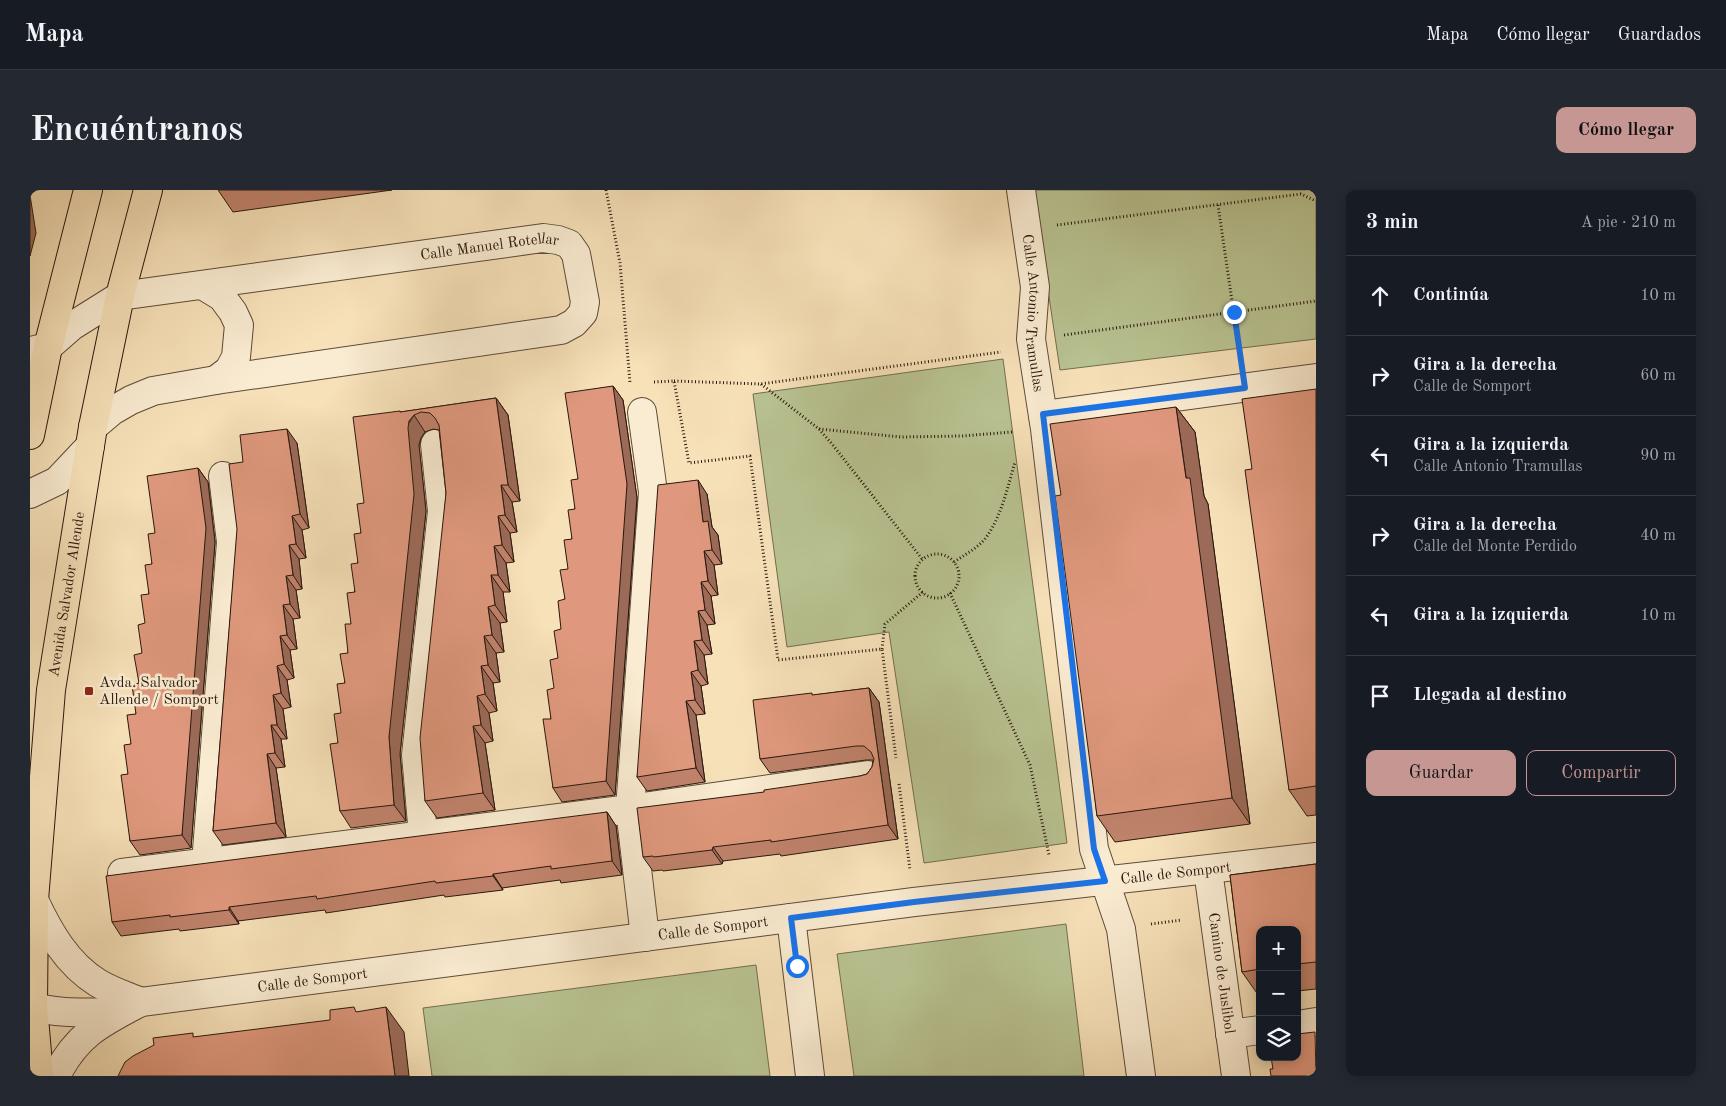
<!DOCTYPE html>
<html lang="es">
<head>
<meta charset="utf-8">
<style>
  :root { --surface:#171b24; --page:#242831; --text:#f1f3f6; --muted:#9ea1a6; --line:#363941; --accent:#c59692 }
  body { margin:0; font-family:"Old Standard TT",serif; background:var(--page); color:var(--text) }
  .controls { position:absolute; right:15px; bottom:15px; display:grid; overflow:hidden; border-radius:10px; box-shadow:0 2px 12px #0003 }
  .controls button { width:45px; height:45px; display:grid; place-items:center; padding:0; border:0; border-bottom:1px solid var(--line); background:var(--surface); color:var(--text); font:25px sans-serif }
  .stop { position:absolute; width:15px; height:15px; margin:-11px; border:4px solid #1a73e8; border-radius:50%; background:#fff }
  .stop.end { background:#1a73e8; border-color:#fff; box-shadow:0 1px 5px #0008 }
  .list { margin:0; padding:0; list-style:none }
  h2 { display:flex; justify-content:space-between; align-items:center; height:65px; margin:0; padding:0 20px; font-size:21px }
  h2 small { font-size:16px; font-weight:400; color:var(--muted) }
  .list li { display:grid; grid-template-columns:32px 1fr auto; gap:15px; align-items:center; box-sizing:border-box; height:80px; padding:0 20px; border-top:1px solid var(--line) }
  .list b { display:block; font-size:19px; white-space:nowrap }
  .list p { margin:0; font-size:16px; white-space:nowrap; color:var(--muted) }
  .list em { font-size:16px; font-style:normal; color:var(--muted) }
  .actions { display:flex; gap:10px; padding:15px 20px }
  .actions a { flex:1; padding:11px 0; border:1px solid var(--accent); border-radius:10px; text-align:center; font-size:18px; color:var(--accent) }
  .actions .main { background:var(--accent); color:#111 }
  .icon { flex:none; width:28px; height:28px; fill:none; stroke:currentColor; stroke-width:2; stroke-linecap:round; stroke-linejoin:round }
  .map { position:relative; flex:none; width:1286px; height:886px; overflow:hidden; border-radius:10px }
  header { display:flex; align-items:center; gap:30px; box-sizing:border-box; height:70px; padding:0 25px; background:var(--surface); border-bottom:1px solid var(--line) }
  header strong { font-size:24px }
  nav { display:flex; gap:28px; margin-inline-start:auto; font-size:18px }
  .intro { display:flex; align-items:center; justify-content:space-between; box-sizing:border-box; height:120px; padding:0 30px }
  h1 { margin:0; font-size:35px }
  .button { padding:12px 22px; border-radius:10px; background:var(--accent); color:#111; font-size:18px; font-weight:700 }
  main { display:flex; gap:30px; padding:0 30px }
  aside { flex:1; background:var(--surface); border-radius:10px; box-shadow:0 2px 12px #0003 }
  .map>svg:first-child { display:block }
  .green { fill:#b9c392; stroke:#726d50 }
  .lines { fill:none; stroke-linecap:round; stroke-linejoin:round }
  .minor-casing { stroke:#5d4a38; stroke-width:30 }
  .major-casing { stroke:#2a170d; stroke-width:30 }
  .path { stroke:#2a170d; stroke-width:3; stroke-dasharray:1 2.5; stroke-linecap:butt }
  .minor { stroke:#faecd2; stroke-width:28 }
  .major { stroke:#f7e1b9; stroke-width:28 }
  .wall { fill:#c0836c; stroke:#2a170d }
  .shaded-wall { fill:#9c6a58; stroke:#2a170d }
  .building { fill:#df987d; stroke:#2a170d }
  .route { stroke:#1a73e8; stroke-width:6 }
  .poi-dot { fill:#8f2418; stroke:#faecd2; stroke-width:2 }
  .labels { text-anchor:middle; stroke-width:5; stroke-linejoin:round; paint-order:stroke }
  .street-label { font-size:15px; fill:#2a170d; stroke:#faecd2 }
  .poi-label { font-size:15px; fill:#2a170d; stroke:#faecd2; text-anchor:start }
</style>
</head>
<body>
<header>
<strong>Mapa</strong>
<nav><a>Mapa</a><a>Cómo llegar</a><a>Guardados</a></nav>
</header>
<div class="intro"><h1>Encuéntranos</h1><a class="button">Cómo llegar</a></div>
<main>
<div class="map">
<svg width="1286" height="886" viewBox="0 0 1286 886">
  <rect width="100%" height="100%" fill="#f7e1b9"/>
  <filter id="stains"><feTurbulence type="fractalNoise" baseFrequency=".004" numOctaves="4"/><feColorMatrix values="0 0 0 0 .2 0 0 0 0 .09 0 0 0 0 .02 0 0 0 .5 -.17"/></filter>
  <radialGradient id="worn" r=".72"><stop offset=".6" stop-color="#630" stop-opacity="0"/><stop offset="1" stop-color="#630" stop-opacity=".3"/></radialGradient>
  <path class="green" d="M1003 0H1286V149L1030 180Z
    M973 169 1037 653 894 673 859 442 757 457 723 204Z
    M1036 734 1054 886H824L807 764Z
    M726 775 740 886H402L393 818Z"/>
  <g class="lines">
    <g class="minor-casing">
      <g id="minor">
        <path id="s1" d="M991 0 1005 97 1001 149 1015 239 1064 659 1091 739 1111 886"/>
        <path d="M174 96 192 107 203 122 209 135 206 167 199 180 186 190"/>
        <path id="s2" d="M0 161 18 157 42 136 90 106 513 48 528 50 539 54 546 64 555 112 553 123 544 133 531 140 186 190 123 201 101 210 82 221 63 237"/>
        <path d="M612 222 623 302 600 619 615 747"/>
        <path d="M1013 225 1286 188"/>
        <path d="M0 304 27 291 60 256"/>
        <path d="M393 645 386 565 412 321 405 254"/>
        <path d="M176 673 201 352 193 286"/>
        <path id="s3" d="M1178 680 1206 886"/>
        <path d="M92 683 600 619 838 585"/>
        <path d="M4 710C19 742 37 774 68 793 81 801 97 806 111 812"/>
        <path d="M761 728 780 886"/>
        <path d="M0 815C22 825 65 822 90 822"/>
        <path d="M1267 835 1286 832"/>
        <path d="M1200 844 1230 840"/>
        <path id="s4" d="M26 886C47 844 71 833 111 812L884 712 1286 667"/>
      </g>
    </g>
    <g class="major-casing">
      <g id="major">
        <path d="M0 245 18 157 58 0"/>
        <path id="s5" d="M9 886 3 816 4 710 21 500 63 237 90 106 118 0"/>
      </g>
    </g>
    <path class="path" d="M576 0 590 73 600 193
      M1188 15 1210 166
      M1027 35 1271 4 1286 11
      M1034 145 1286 111
      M644 191 730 194 971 162
      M624 192 644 191 659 273 720 266 748 470 852 459 866 568
      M731 194 789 239 802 254 893 370
      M789 239 871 247 932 246 982 242
      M885 386a22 22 0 1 1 44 0a22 22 0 1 1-44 0Z
      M924 372C933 366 942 361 950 354 969 337 978 296 985 272
      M920 403 1000 575 1019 665
      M852 459 855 434 893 402
      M869 594 880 680
      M1121 734 1152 730"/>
    <use href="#minor" class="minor"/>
    <use href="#major" class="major"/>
  </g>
  <path class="wall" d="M188 0H362L203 22Z
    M583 196 593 210 607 308 585 605 532 612 523 598 521 529 542 349 548 289Z
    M1286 199V625L1277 626 1259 600 1222 279Z
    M466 208 478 225 490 311 482 312 487 342 480 343 484 372 476 373 480 402H473L477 432 470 433 474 462 466 463 470 492 463 493 467 521 459 523 463 551 455 553 465 620 407 628 395 611 416 303 409 240 403 239 395 242 391 248 389 255 396 321 370 564 376 631 321 638 310 621 308 553 318 463 334 313 371 222Z
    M1146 217 1165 242 1174 306 1178 314 1220 634 1085 652 1067 626 1031 305Z
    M267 253 279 338 272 340 276 368 269 369 272 399 266 400 270 428 263 429 267 459 260 460 264 488 257 490 261 517 253 519 257 549H251L255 577 246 578 256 647 193 655 183 641 213 272Z
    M168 278 178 292 185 352 161 658 110 665 100 651 98 584 101 554 106 524 109 493 122 374 125 343Z
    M677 304 682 337 688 345 692 374 684 375 688 405 681 406 685 434 677 435 682 464 674 465 678 494 671 496 675 524 666 525 675 592 617 601 607 587Z
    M839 498 849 512 868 649 751 666 750 664 693 671 692 674 633 681 632 680 623 681 613 667 734 602 830 586 837 584 842 577 843 570H836L740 583 730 569 784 505Z
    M577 622 586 636 592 685 531 693 530 690 472 698 473 700 415 707 414 705 296 723 295 720 208 731 209 734 150 741 149 739 91 746 82 732Z
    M1286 674V799L1267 801V740H1230V806H1229L1212 782 1200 685Z"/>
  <path class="shaded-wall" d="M0 5 6 43 0 66Z
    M583 196 593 210 607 308 585 605 576 591Z
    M466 208 478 225 490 311 478 295Z
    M1146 217 1165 242 1174 306 1178 314 1220 634 1202 608Z
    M370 221 379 233 384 225 395 242 391 248 389 255 396 321 370 564 376 631 364 615 359 547Z
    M257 239 267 253 279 338 270 324Z
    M168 278 178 292 185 352 161 658 152 645Z
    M668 290 677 304 682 337 688 345 692 374 682 360 673 332Z
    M471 295 482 312 487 342 475 325Z
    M262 326 272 340 276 368 266 354Z
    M468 326 480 343 484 372 472 355Z
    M259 355 269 369 272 399 263 385Z
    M464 356 476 373 480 402 468 385Z
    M674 361 684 375 688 405 678 391Z
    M461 385 473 402 477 432 465 415Z
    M256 386 266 400 270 428 260 414Z
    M671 392 681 406 685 434 675 420Z
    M253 415 263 429 267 459 257 445Z
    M458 417 470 433 474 462 462 445Z
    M668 421 677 435 682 464 672 450Z
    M250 446 260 460 264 488 254 474Z
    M454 446 466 463 470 492 458 475Z
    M664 451 674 465 678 494 668 480Z
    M247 476 257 490 261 517 251 503Z
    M451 476 463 493 467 521 455 504Z
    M661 482 671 496 675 524 665 510Z
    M839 498 849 512 868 649 858 635Z
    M243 505 253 519 257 549 247 535Z
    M447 506 459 523 463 551 451 535Z
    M656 511 666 525 675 592 666 578Z
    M241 535 251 549 255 577 245 563Z
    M443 536 455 553 465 620 453 603Z
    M237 564 246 578 256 647 246 633Z
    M577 622 586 636 592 685 582 671Z
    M683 657 693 671 692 674 682 660Z
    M463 684 472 698 473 700 463 686Z
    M199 717 208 731 209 734 199 720Z
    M356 817 374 842 379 886H365Z"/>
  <path class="building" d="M583 196 597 294 576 591 523 598 513 529H521L517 500 524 498 520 470 528 468 524 441 531 439 528 411 535 409 530 380 538 379 534 350 542 349 538 320 545 319 541 290 548 289 535 203Z
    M1286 199V596L1259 600 1215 280 1222 279 1212 209Z
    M466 208 478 295H471L475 325 468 326 472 355 464 356 468 385H461L465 415 458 417 462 445 454 446 458 475 451 476 455 504 447 506 451 535 443 536 453 603 395 611 390 548 416 303 409 235 405 228 400 223 391 222 384 225 379 231 378 238 384 304 359 547 364 615 310 621 300 554 308 553 304 524 311 523 307 494 315 493 310 464 318 463 315 434H321L317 403 325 402 321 374 328 373 324 344 331 343 327 314 334 313 323 227 370 221V222Z
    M1146 217 1156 288H1160L1202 608 1067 626 1025 306 1031 305 1020 234Z
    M257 239 270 324 262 326 266 354 259 355 263 385 256 386 260 414 253 415 257 445 250 446 254 474 247 476 251 503 243 505 247 535H241L245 563 237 564 246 633 183 641 207 339 199 274 213 272 210 245Z
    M168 278 176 338 152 645 100 651 91 585 98 584 94 555 101 554 97 525 106 524 102 495 109 493 104 465 112 463 108 435 115 433 111 405 119 404 115 375 122 374 118 344 125 343 117 286Z
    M668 290 673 332 678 331 682 360 674 361 678 391 671 392 675 420 668 421 672 450 664 451 668 480 661 482 665 510 656 511 666 578 607 587 628 295Z
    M839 498 858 635 741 652V650L683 657 682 660 624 667 623 666 613 667 607 618 734 602V600L830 586 837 584 842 577 844 569 841 562 834 556H826L730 569 723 510 782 503V505Z
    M577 622 582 671 521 679V676L463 684V686L406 693 405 691 287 709 286 706 199 717V720L140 727V725L82 732 76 686Z
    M1286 674V772L1267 774V740H1230V779L1212 782 1200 685Z
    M324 817 326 822 356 817 365 886H88L95 872 103 866 124 855 123 848 163 843V847L300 830V820Z
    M1285 842 1286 886H1241L1240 879H1243L1241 867H1267V844Z"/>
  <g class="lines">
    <path class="route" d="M767 776 761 728 884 712 1075 691 1064 659 1013 224 1215 198 1204 122"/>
  </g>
  <rect class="poi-dot" x="54" y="496" width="10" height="10" rx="2.5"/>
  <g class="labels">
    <g class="street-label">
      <text dy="5" stroke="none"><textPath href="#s2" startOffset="480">Calle Manuel Rotellar</textPath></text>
      <text dy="5" stroke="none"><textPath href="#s1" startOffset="124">Calle Antonio Tramullas</textPath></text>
      <text dy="5" stroke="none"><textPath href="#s5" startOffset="484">Avenida Salvador Allende</textPath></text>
      <text dy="5" stroke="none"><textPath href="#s4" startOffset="1158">Calle de Somport</textPath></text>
      <text dy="5" stroke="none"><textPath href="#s4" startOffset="692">Calle de Somport</textPath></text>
      <text dy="5" stroke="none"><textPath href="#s3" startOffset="104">Camino de Juslibol</textPath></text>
      <text dy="5" stroke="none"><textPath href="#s4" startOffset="288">Calle de Somport</textPath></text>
    </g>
    <g class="poi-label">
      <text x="69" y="497">Avda. Salvador<tspan x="69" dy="17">Allende / Somport</tspan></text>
    </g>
  </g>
  <rect width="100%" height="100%" filter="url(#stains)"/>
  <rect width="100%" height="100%" fill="url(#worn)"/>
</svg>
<div class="controls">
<button>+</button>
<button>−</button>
<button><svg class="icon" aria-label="layers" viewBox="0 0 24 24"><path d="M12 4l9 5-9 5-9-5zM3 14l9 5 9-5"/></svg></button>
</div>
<div class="stop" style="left:767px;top:776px"></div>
<div class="stop end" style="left:1204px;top:122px"></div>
</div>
<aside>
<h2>3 min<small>A pie · 210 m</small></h2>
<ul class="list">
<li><svg class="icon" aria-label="ahead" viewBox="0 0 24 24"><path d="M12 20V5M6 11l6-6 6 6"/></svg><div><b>Continúa</b></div><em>10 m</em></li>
<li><svg class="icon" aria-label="right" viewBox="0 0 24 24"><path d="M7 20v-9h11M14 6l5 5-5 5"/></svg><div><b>Gira a la derecha</b><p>Calle de Somport</p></div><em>60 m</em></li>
<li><svg class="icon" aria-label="left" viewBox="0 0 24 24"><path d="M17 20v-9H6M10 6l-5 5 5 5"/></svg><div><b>Gira a la izquierda</b><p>Calle Antonio Tramullas</p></div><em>90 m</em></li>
<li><svg class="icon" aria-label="right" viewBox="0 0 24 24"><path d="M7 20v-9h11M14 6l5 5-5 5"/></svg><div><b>Gira a la derecha</b><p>Calle del Monte Perdido</p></div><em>40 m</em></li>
<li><svg class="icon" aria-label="left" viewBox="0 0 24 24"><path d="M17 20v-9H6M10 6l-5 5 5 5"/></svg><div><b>Gira a la izquierda</b></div><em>10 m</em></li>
<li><svg class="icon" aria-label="arrive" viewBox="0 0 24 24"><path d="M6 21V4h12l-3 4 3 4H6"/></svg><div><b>Llegada al destino</b></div></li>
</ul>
<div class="actions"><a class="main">Guardar</a><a>Compartir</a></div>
</aside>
</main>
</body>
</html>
